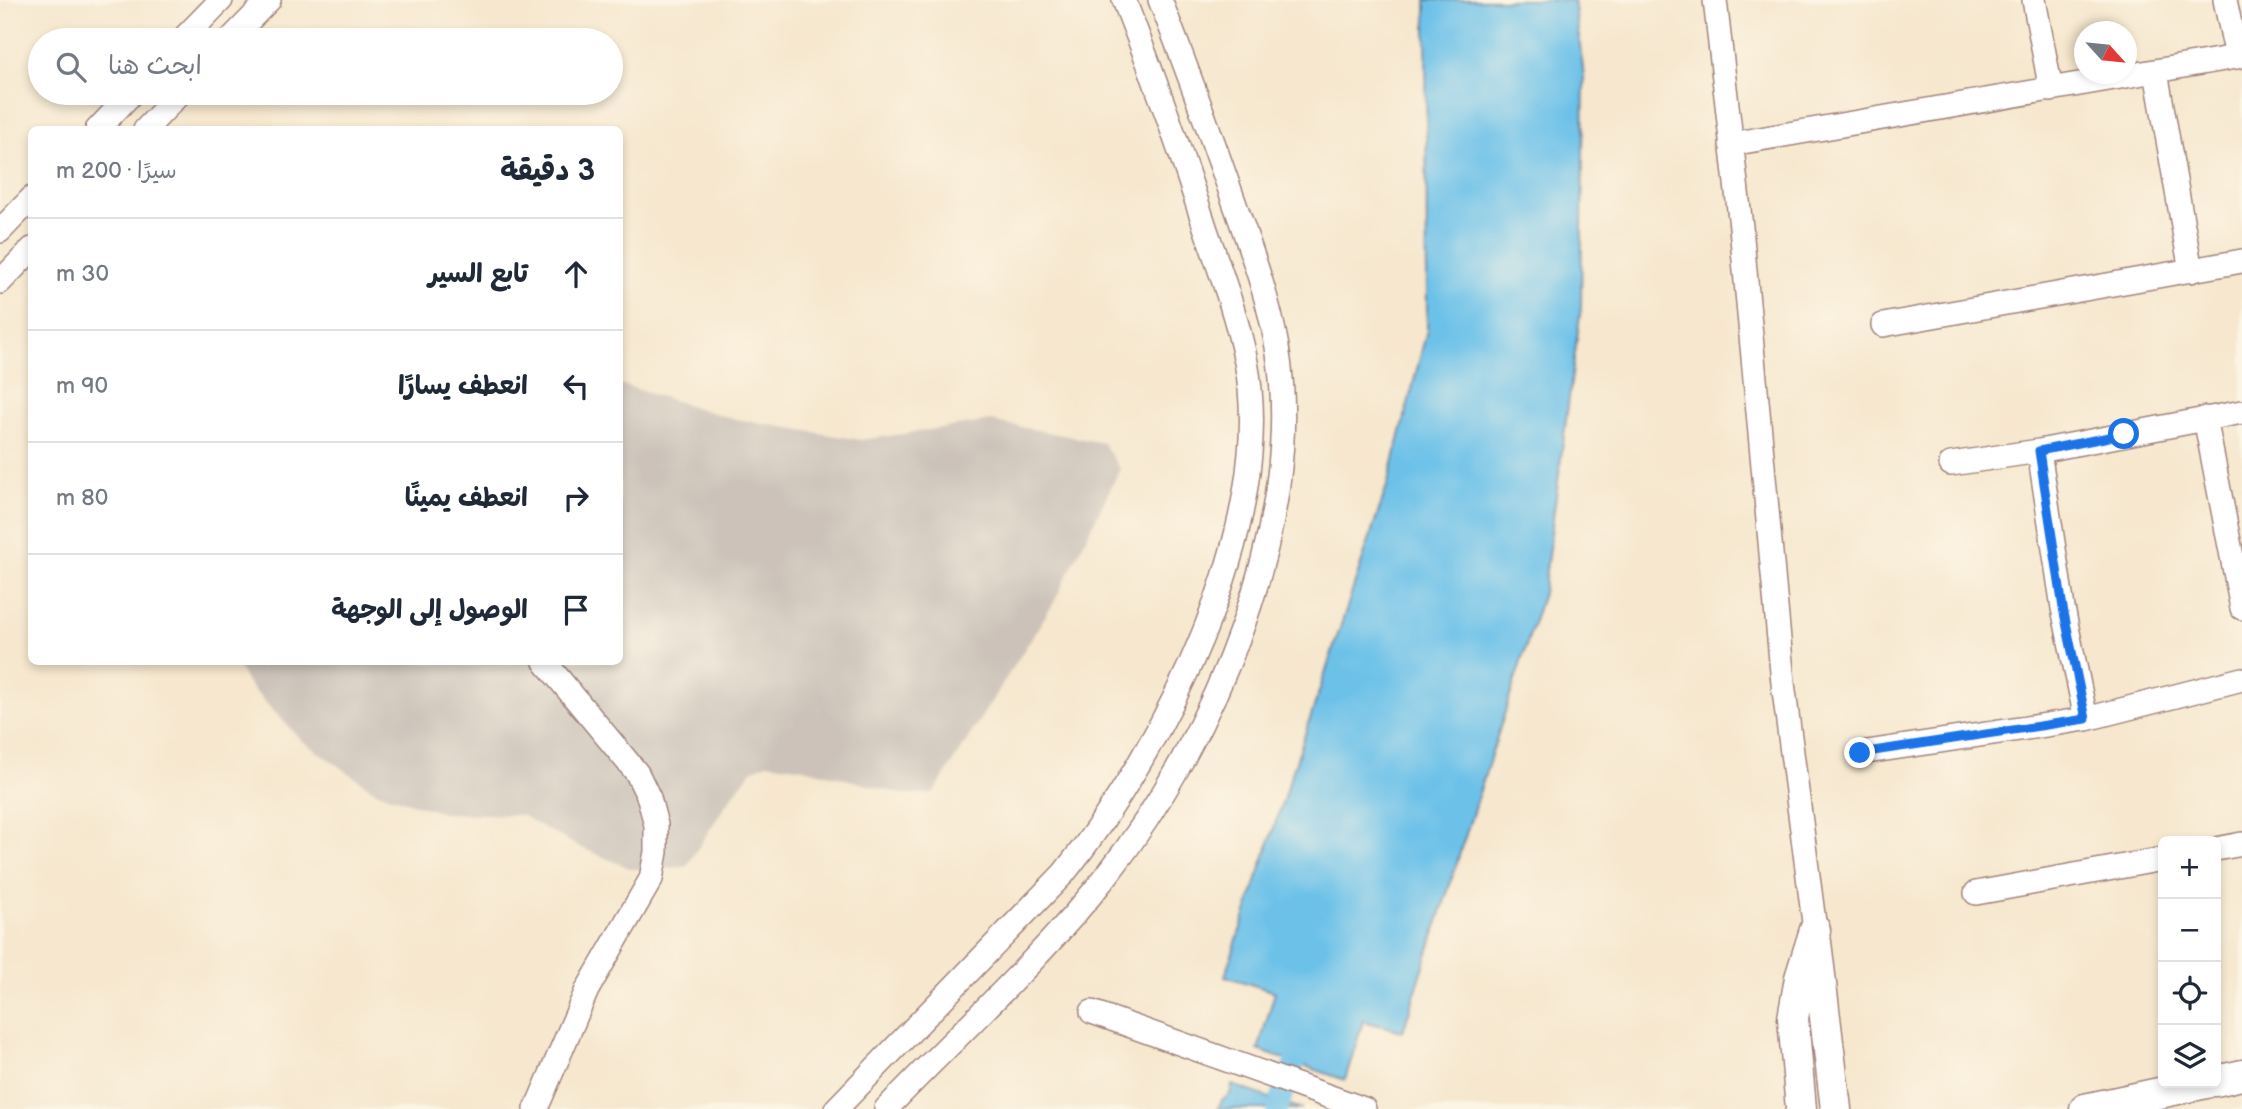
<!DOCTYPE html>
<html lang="ar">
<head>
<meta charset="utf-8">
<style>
  :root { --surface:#fff; --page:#f2f2f3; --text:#1f2937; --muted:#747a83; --line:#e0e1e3 }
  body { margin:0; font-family:"Balsamiq Sans","Playpen Sans Arabic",sans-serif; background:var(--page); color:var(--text); direction:rtl }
  .controls { position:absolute; right:21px; bottom:21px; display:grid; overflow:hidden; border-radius:10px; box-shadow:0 4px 10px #0003 }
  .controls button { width:63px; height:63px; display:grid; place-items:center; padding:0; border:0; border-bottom:2px solid var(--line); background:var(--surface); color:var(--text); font:35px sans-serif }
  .compass { position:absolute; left:2074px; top:21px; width:63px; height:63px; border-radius:50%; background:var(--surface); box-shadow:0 4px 10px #0003; rotate:117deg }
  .stop { position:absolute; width:21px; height:21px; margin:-16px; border:5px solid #1a73e8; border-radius:50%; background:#fff }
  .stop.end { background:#1a73e8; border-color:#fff; box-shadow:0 2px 7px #0008 }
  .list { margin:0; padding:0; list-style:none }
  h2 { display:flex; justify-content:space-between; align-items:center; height:91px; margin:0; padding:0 28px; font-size:30px }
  h2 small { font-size:23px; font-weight:400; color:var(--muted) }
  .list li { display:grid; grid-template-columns:46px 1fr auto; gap:21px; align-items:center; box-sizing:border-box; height:112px; padding:0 28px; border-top:2px solid var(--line) }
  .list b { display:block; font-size:26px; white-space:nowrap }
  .list em { font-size:23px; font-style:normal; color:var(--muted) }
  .icon { flex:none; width:38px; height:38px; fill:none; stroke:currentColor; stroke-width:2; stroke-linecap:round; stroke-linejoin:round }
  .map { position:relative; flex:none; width:2242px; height:1109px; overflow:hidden; direction:ltr }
  .search { position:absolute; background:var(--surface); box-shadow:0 4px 10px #0003; left:28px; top:28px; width:595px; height:77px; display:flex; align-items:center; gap:18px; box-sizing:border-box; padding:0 24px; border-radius:38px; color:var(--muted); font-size:26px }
  .panel { position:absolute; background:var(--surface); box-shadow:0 4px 10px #0003; left:28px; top:126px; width:595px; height:539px; border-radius:10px; direction:rtl }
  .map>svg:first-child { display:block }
  .industrial { fill:#ccc2b9 }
  .water { fill:#6cc1e9; stroke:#5b708a; stroke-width:2 }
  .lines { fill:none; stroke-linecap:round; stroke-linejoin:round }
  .canal { stroke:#6cc1e9; stroke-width:21 }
  .minor-casing { stroke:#a0837c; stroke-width:26 }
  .major-casing { stroke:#a0837c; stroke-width:33 }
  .minor { stroke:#fff; stroke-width:23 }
  .major { stroke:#fff; stroke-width:30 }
  .route { stroke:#1a73e8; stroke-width:9 }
</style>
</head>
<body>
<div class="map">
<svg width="2242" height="1109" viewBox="0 0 2242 1109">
  <rect width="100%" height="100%" fill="#fcf5e5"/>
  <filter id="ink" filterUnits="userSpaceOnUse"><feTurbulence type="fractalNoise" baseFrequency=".0143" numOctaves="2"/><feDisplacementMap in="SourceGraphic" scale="14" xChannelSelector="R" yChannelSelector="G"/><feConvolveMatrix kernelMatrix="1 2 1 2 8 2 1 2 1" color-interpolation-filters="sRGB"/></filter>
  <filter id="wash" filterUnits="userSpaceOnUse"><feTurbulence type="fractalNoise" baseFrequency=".00686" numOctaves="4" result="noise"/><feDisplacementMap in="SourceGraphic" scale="28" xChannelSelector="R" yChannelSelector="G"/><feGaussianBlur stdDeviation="1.57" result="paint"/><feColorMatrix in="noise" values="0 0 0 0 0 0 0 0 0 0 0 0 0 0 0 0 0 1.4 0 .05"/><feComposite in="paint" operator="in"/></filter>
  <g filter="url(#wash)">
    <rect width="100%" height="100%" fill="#f6e7ce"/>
    <path class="industrial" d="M620 384 730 418 861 440 991 421 1103 443 1120 469 1053 604 933 794H902L804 768 767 763 752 770 726 804 686 867 632 869 577 846 521 815 442 813 375 791 302 741 247 683 236 662H620Z"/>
    <path class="water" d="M1426 0H1574L1584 76 1581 308 1543 593 1403 1031 1363 1021 1345 1080 1258 1050 1275 992 1225 976 1388 483 1427 330Z
      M1232 1085 1302 1109H1218L1222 1100 1230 1095Z"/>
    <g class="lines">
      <path class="canal" d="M1277 1109 1305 1035"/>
    </g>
  </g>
  <g filter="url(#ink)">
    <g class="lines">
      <g class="minor-casing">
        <path id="minor" d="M1715 0 1741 227 1783 683 1815 930
          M2034 0 2051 90
          M2225 0 2237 57
          M182 40 221 0
          M230 40 269 0
          M2156 72 2191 271
          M97 130 132 93
          M145 130 180 93
          M1731 144 2242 56
          M0 231 32 198
          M0 282 32 249
          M1883 325 2242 261
          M2205 418 2242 608
          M2039 451 2063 608 2086 719
          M1951 464 2039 451 2242 412
          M1860 753 2086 719 2242 679
          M2216 849 2242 844
          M1976 893 2163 859
          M1092 1012 1364 1109
          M536 1109 587 990 651 879 656 852V825L649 798 637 773 545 662
          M836 1109 1064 873C1163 750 1278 523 1246 362 1237 317 1221 273 1206 230 1181 152 1154 76 1124 0
          M886 1109C960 1032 1041 959 1107 875 1213 739 1307 521 1277 347 1268 295 1249 245 1232 196 1209 130 1186 65 1160 0"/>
      </g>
      <g class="major-casing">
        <path id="major" d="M1816 942 1836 1109
          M2216 1081 2242 1075
          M1801 1109 1793 1018 1800 978 1815 930
          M2085 1109 2206 1083"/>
      </g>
      <use href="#minor" class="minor"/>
      <use href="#major" class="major"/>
    </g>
  </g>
  <g class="lines" filter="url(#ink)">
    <path class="route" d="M1860 753 2086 719 2063 608 2039 451 2124 434"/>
  </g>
</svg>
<div class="controls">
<button>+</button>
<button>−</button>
<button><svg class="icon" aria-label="locate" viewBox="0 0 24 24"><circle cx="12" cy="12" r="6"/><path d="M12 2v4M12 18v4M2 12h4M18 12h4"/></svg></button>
<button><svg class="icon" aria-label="layers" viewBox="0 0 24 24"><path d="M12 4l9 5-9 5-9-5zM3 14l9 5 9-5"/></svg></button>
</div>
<svg class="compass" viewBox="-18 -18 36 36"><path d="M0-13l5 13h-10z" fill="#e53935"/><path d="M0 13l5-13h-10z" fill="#747a83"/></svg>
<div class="stop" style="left:2124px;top:434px"></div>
<div class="stop end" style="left:1860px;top:753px"></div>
<div class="search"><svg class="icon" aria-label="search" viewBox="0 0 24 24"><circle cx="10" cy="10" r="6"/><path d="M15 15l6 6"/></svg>ابحث هنا</div>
<section class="panel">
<h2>3 دقيقة<small>سيرًا · 200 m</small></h2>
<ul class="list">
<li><svg class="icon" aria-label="ahead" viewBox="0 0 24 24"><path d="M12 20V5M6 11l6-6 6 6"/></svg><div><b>تابع السير</b></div><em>30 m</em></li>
<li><svg class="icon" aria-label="left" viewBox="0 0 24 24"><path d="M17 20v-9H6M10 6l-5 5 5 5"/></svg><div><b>انعطف يسارًا</b></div><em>90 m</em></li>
<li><svg class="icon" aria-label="right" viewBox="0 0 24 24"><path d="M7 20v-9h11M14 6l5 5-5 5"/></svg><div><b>انعطف يمينًا</b></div><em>80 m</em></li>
<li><svg class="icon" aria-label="arrive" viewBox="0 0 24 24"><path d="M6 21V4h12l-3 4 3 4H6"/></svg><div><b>الوصول إلى الوجهة</b></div></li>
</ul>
</section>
</div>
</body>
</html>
